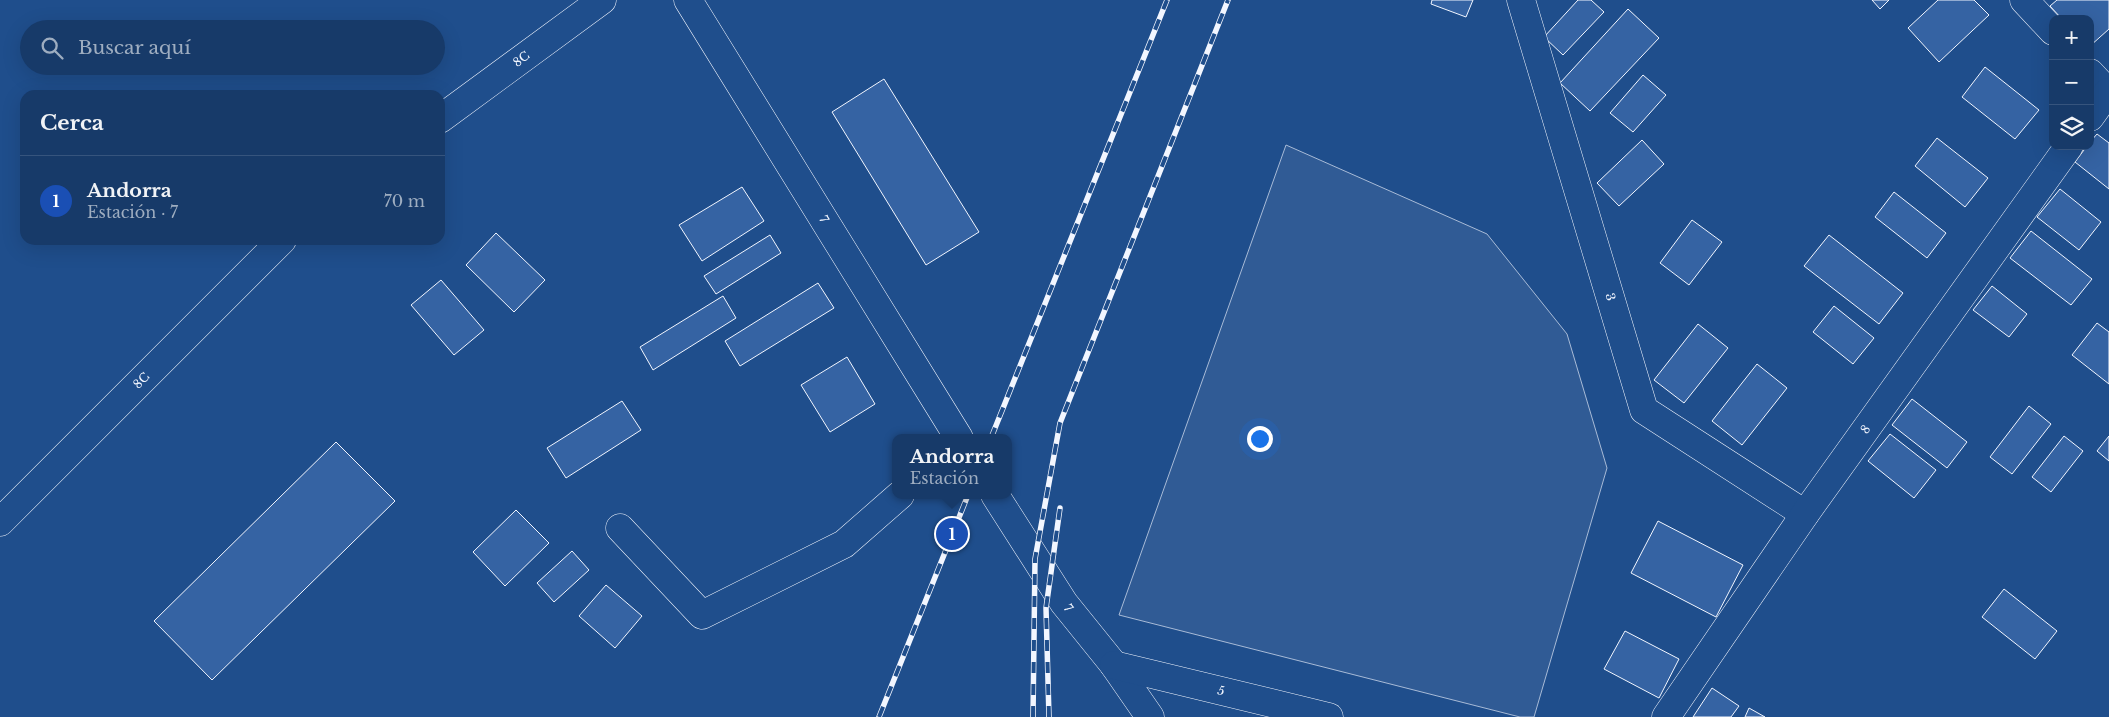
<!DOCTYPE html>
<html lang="es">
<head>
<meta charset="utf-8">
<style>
  :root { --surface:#173a69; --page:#20416f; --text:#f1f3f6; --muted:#9eadc0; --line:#36547d; --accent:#e69b98 }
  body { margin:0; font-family:"Libre Baskerville",serif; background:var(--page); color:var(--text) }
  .controls { position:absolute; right:15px; top:15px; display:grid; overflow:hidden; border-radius:10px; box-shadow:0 5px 20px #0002 }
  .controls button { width:45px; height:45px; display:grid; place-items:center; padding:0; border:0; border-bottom:1px solid var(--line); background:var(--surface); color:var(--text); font:25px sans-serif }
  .you { position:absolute; left:1259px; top:438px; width:18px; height:18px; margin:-12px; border:4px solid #fff; border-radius:50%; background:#1a73e8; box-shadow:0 0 0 8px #1a73e833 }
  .badge { display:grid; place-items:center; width:32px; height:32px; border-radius:50%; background:var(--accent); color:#fff; font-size:16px; font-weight:700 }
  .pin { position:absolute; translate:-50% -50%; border:2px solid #fff; box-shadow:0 1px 5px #0006 }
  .popup { position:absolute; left:892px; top:434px; width:120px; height:65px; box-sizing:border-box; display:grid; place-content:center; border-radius:10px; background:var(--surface); filter:drop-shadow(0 1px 4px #0005); font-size:16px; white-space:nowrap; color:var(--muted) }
  .popup b { font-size:19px; color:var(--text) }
  .popup::after { content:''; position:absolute; left:50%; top:100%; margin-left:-10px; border:10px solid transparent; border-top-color:var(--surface) }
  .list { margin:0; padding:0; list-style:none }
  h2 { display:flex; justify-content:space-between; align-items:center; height:65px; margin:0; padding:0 20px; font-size:21px }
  h2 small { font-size:16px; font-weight:400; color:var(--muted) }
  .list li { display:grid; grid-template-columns:32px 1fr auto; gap:15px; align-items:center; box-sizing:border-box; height:90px; padding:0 20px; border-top:1px solid var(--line) }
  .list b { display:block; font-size:19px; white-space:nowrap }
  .list p { margin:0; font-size:16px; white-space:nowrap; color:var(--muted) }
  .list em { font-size:16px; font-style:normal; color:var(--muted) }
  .icon { flex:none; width:28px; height:28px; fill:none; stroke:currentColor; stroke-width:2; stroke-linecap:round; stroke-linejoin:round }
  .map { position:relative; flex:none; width:2109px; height:717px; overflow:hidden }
  .search { position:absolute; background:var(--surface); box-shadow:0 5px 20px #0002; left:20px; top:20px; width:425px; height:55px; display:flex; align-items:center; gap:12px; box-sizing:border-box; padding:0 18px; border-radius:28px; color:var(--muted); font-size:19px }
  .panel { position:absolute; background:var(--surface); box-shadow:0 5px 20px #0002; left:20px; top:90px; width:425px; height:155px; border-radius:15px }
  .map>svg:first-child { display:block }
  .built { fill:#305b95; stroke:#a8bbd7 }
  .building { fill:#3563a3; stroke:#f2f6ff }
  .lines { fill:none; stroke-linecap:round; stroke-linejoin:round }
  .minor-casing { stroke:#f2f6ff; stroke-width:29 }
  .minor { stroke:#1f4e8c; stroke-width:28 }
  .rail-casing { stroke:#f2f6ff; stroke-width:5.5 }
  .rail { stroke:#1f4e8c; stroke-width:4; stroke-dasharray:11; stroke-linecap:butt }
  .labels { text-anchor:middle; stroke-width:4; stroke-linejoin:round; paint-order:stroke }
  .street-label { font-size:12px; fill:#f2f6ff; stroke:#1f4e8c }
</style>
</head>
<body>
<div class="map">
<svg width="2109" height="717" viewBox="0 0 2109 717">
  <rect width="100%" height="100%" fill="#1f4e8c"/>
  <path class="built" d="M1286 145 1487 234 1567 334 1607 468 1534 717H1520L1119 615Z"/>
  <path class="building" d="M1432 0H1473L1466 17 1431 4Z
    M1578 0H1591L1604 12 1563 55 1544 37Z
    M1872 0H1889L1880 9Z
    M1938 0H1974L1989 15 1939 62 1908 28Z
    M2057 0H2109V29L2090 46V19H2062L2050 6Z
    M1628 9 1659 38 1590 111 1560 83Z
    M1985 67 2039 110 2015 139 1962 97Z
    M1643 75 1666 95 1633 132 1610 113Z
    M884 79 979 232 926 265 832 112Z
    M2097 134 2109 143V189L2075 162 2087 146H2090V142Z
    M1937 138 1988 178 1965 207 1915 166Z
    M1642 140 1664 164 1619 206 1597 183Z
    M742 187 764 221 702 261 679 225Z
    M2060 189 2101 222 2079 250 2037 217Z
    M1894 192 1946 233 1927 258 1875 217Z
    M1692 220 1722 242 1689 285 1660 263Z
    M2031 231 2092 279 2071 305 2010 258Z
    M496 233 545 280 514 312 466 265Z
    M770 235 781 253 716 294 704 276Z
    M1829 235 1903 293 1879 324 1804 266Z
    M441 280 484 330 454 355 411 305Z
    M818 283 834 308 740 366 725 341Z
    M1992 286 2027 314 2009 337 1973 310Z
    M723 296 736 318 653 370 640 347Z
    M1834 306 1874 338 1853 364 1813 332Z
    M2097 323 2109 332V384L2072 355Z
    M1698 324 1728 348 1684 403 1654 380Z
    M847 357 875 404 830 432 801 385Z
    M1757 364 1787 388 1742 445 1712 421Z
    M1912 399 1967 442 1947 468 1892 425Z
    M622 401 641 430 566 478 547 448Z
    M2029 406 2051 424 2012 474 1990 457Z
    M1890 434 1936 470 1914 498 1868 461Z
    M2064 436 2083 451 2051 492 2032 477Z
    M2109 436V461L2097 451Z
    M336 442 395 501 212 680 154 621Z
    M516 510 549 543 505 586 473 552Z
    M1658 521 1743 565 1716 617 1631 573Z
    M572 551 589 570 554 602 537 583Z
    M606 585 642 616 615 648 579 616Z
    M2004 589 2057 631 2035 659 1982 617Z
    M1625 631 1679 659 1659 698 1604 669Z
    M1712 688 1739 706 1731 717H1693Z
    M1749 708 1765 717H1745Z"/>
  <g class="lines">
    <g class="minor-casing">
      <g id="minor">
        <path id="s1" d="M688 0 959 438"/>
        <path id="s2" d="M1521 0 1644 410 1805 514"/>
        <path d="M2024 0 2053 31"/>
        <path d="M2090 73 2109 93"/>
        <path d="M2090 117 2108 92"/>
        <path id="s3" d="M440 119 602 0"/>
        <path id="s4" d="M995 495 1064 603 1114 665 1150 717"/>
        <path id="s5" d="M0 522 282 240"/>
        <path d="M620 528 702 615 844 544 900 495"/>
        <path id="s6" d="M1114 665 1329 717"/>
        <path id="s7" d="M1666 717 1805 514 2069 146"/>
      </g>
    </g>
    <use href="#minor" class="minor"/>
    <g class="rail-casing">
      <path id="rail" d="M991 438 1167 0
        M879 717 968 495
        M1033 717 1035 559 1060 423 1228 0
        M1049 717 1046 608 1060 508"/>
    </g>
    <use href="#rail" class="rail"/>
  </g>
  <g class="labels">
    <g class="street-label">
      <text dy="4" stroke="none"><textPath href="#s3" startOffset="101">8C</textPath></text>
      <text dy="4" stroke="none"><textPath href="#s1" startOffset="258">7</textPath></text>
      <text dy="4" stroke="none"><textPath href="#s2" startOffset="310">3</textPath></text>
      <text dy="4" stroke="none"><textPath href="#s5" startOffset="200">8C</textPath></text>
      <text dy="4" stroke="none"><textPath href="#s7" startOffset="350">8</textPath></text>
      <text dy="4" stroke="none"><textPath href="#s4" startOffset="135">7</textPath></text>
      <text dy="4" stroke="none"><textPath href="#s6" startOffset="110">5</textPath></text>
    </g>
  </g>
</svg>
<div class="controls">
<button>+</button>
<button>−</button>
<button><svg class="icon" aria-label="layers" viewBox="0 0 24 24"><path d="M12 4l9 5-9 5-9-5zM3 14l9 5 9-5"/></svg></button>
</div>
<div class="you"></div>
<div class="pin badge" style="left:952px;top:534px;background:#1a4fb4">1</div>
<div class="popup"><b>Andorra</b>Estación</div>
<div class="search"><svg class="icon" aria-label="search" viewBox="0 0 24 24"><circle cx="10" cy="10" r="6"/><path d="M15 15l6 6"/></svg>Buscar aquí</div>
<section class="panel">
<h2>Cerca<small></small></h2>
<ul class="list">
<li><span class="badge" style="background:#1a4fb4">1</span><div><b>Andorra</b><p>Estación · 7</p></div><em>70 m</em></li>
</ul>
</section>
</div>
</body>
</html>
